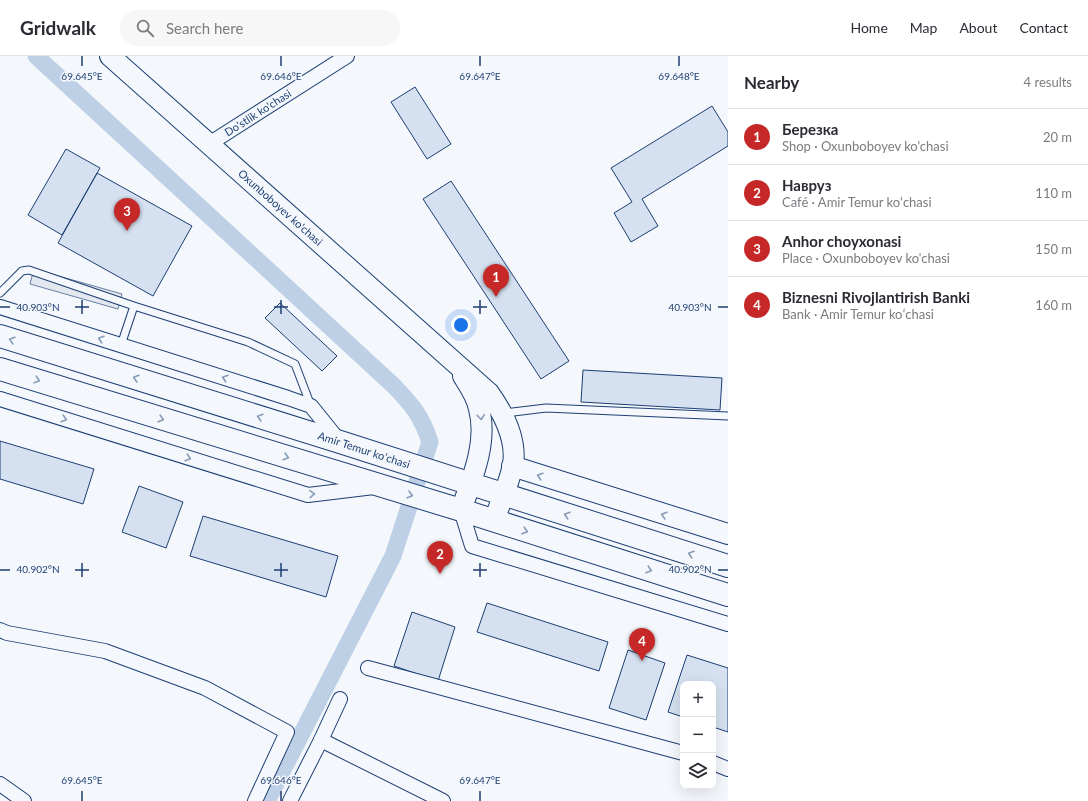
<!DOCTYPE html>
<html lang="en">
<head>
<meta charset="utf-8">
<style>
  :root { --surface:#fff; --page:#f7f7f7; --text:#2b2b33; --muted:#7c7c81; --line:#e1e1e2; --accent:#c62828 }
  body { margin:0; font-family:Lato,sans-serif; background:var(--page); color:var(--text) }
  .controls { position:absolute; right:12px; bottom:12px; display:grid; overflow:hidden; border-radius:8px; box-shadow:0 4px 16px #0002 }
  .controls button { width:36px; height:36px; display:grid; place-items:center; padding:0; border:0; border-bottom:1px solid var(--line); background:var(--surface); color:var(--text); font:20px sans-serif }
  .you { position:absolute; left:461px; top:269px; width:14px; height:14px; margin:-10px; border:3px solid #fff; border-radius:50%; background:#1a73e8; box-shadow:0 0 0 6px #1a73e833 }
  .badge { display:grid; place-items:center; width:26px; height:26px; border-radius:50%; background:var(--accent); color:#fff; font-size:13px; font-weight:700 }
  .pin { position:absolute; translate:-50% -33px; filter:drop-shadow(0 1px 2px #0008) }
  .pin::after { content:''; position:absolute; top:21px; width:14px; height:12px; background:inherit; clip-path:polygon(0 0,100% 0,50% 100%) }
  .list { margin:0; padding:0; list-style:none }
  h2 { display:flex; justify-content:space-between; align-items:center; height:52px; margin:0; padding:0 16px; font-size:17px }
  h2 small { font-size:13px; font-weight:400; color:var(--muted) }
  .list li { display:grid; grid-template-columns:26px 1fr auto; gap:12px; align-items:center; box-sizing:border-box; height:56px; padding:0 16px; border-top:1px solid var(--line) }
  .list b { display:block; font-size:15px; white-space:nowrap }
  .list p { margin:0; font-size:13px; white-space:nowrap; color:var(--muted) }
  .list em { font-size:13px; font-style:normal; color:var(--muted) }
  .icon { flex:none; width:22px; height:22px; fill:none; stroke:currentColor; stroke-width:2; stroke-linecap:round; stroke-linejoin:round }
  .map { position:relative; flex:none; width:728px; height:745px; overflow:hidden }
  header { display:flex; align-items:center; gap:24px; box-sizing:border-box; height:56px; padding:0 20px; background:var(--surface); border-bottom:1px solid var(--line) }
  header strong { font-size:19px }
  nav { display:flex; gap:22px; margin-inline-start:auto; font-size:14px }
  .search { width:280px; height:36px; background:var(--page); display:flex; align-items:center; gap:10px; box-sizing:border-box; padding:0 14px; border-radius:22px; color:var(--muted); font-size:15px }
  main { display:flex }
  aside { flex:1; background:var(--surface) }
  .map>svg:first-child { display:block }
  .parking { fill:#e3e8f0; stroke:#687fa3 }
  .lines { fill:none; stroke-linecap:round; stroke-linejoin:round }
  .canal { stroke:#bed0e5; stroke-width:17 }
  .building { fill:#d5e0f0; stroke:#1d3f73 }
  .service-casing { stroke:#1d3f73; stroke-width:9 }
  .minor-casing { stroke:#1d3f73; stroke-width:16 }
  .secondary-casing { stroke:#1d3f73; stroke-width:22 }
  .trunk-casing { stroke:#1d3f73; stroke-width:24 }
  .service { stroke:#f4f7fb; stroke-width:7 }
  .minor { stroke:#f4f7fb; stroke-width:14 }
  .secondary { stroke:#f4f7fb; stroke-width:20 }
  .trunk { stroke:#f4f7fb; stroke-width:22 }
  .oneway { stroke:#889bb7 }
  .ticks { fill:none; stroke:#1d3f73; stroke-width:1.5 }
  .labels { text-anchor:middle; stroke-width:3; stroke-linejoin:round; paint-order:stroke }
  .street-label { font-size:11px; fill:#1d3f73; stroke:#f4f7fb }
  .ticks-label { font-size:10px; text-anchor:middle; fill:#1d3f73; stroke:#f4f7fb; stroke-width:3; stroke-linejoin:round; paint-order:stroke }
</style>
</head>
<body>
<header>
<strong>Gridwalk</strong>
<div class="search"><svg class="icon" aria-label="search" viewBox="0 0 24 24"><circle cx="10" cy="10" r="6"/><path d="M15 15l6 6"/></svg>Search here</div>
<nav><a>Home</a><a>Map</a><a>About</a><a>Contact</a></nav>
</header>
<main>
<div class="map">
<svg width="728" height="745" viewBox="0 0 728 745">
  <rect width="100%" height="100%" fill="#f4f7fb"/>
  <path class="parking" d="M34 213 122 238 118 253 30 228Z"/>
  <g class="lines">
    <path class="canal" d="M36 0 394 330C413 350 421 359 430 386L393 500 267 745"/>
  </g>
  <path class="building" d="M415 31 451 88 427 103 391 46Z
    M712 50 728 76V90L642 143 658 170 631 186 614 157 632 146 611 112Z
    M66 93 100 112 62 179 28 159Z
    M97 117 192 170 153 240 58 187Z
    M451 125 569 305 541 323 423 143Z
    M280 247 337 300 322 315 265 262Z
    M583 314 722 322 720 354 581 346Z
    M0 385 94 413 83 448 0 423Z
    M139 430 183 446 166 492 122 476Z
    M203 460 338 500 326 541 190 500Z
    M487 547 608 586 599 615 477 576Z
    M412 556 455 571 438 625 394 610Z
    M628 594 665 607 646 664 609 652Z
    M687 599 728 612V676L713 671V628H683V661L668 656Z"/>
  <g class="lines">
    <g class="service-casing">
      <path id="service" d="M0 237 22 215 29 214 134 250 248 286 295 308 311 350
        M121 289 134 250
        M505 357 546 352 728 360"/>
    </g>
    <g class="minor-casing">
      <g id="minor">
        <path id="s1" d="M209 88 347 0"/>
        <path d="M0 251 288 342 311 350 340 386"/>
        <path d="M0 343 308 439 374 431"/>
        <path d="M461 454 472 490 728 568"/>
        <path d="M0 574 7 577 105 595 205 632 287 676 255 745"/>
        <path d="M368 612 683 697"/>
        <path d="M321 684 443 745"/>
        <path d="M713 707 728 713"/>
        <path d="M0 728 24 745"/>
        <path d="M290 745 321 684 340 643"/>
      </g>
    </g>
    <g class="secondary-casing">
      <g id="secondary">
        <path id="s2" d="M110 0 489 337C504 358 517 383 513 409 509 428 500 447 494 465"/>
        <path d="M512 410 728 478"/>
        <path d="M461 454C472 423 488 386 479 353 477 341 470 331 463 320"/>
      </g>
    </g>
    <g class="trunk-casing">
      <path id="trunk" d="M0 280 340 386 728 510
        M0 313 461 454 728 539"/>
    </g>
    <use href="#service" class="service"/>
    <use href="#minor" class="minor"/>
    <use href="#secondary" class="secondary"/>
    <use href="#trunk" class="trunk"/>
  </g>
  <defs><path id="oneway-chevron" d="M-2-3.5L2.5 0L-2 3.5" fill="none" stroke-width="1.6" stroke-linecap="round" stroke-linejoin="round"/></defs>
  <g class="oneway">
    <use href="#oneway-chevron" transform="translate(101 283) rotate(-162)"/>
    <use href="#oneway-chevron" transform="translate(12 284) rotate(-163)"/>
    <use href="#oneway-chevron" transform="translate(136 322) rotate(-163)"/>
    <use href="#oneway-chevron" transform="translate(225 322) rotate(-162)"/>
    <use href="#oneway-chevron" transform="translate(37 324) rotate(17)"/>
    <use href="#oneway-chevron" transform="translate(260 361) rotate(-163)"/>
    <use href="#oneway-chevron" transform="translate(481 361) rotate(83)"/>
    <use href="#oneway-chevron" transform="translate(64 363) rotate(17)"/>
    <use href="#oneway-chevron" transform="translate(161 363) rotate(17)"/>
    <use href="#oneway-chevron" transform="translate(286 401) rotate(17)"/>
    <use href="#oneway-chevron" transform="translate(188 402) rotate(17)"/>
    <use href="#oneway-chevron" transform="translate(540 420) rotate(-162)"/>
    <use href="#oneway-chevron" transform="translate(312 438) rotate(-3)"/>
    <use href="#oneway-chevron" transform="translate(410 439) rotate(16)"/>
    <use href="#oneway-chevron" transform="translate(567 459) rotate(-162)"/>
    <use href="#oneway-chevron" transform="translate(664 459) rotate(-163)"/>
    <use href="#oneway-chevron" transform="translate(525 475) rotate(17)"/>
    <use href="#oneway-chevron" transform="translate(691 498) rotate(-162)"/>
    <use href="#oneway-chevron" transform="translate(649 514) rotate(18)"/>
  </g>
  <path class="ticks" d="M82 0V10M281 0V10M480 0V10M679 0V10M82 244V258M281 244V258M480 244V258M0 251H10M75 251H89M274 251H288M473 251H487M718 251H728M82 507V521M281 507V521M480 507V521M0 514H10M75 514H89M274 514H288M473 514H487M718 514H728M82 735V745M281 735V745M480 735V745"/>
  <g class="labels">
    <g class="street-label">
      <text dy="4" stroke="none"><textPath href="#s1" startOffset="58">Do'stlik ko'chasi</textPath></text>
      <text dy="4" stroke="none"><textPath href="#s2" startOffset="228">Oxunboboyev ko'chasi</textPath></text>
      <text transform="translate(364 394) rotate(18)" y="4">Amir Temur koʻchasi</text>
    </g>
  </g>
  <g class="ticks-label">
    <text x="82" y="24">69.645°E</text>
    <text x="281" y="24">69.646°E</text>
    <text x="480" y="24">69.647°E</text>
    <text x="679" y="24">69.648°E</text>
    <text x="38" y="255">40.903°N</text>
    <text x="690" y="255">40.903°N</text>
    <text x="38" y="517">40.902°N</text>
    <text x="690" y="517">40.902°N</text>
    <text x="82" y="728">69.645°E</text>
    <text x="281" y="728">69.646°E</text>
    <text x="480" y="728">69.647°E</text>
  </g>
</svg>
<div class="controls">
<button>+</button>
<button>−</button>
<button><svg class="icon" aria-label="layers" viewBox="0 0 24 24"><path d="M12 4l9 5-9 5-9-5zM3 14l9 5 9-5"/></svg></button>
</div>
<div class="you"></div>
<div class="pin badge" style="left:496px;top:241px">1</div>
<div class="pin badge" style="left:440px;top:518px">2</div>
<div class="pin badge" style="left:127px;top:175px">3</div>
<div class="pin badge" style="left:642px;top:605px">4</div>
</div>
<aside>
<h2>Nearby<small>4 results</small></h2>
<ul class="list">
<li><span class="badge">1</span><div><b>Березка</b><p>Shop · Oxunboboyev ko'chasi</p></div><em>20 m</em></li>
<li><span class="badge">2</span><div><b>Навруз</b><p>Café · Amir Temur koʻchasi</p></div><em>110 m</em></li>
<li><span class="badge">3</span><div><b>Anhor choyxonasi</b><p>Place · Oxunboboyev ko'chasi</p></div><em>150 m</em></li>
<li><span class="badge">4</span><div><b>Biznesni Rivojlantirish Banki</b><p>Bank · Amir Temur koʻchasi</p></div><em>160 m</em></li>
</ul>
</aside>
</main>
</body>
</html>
